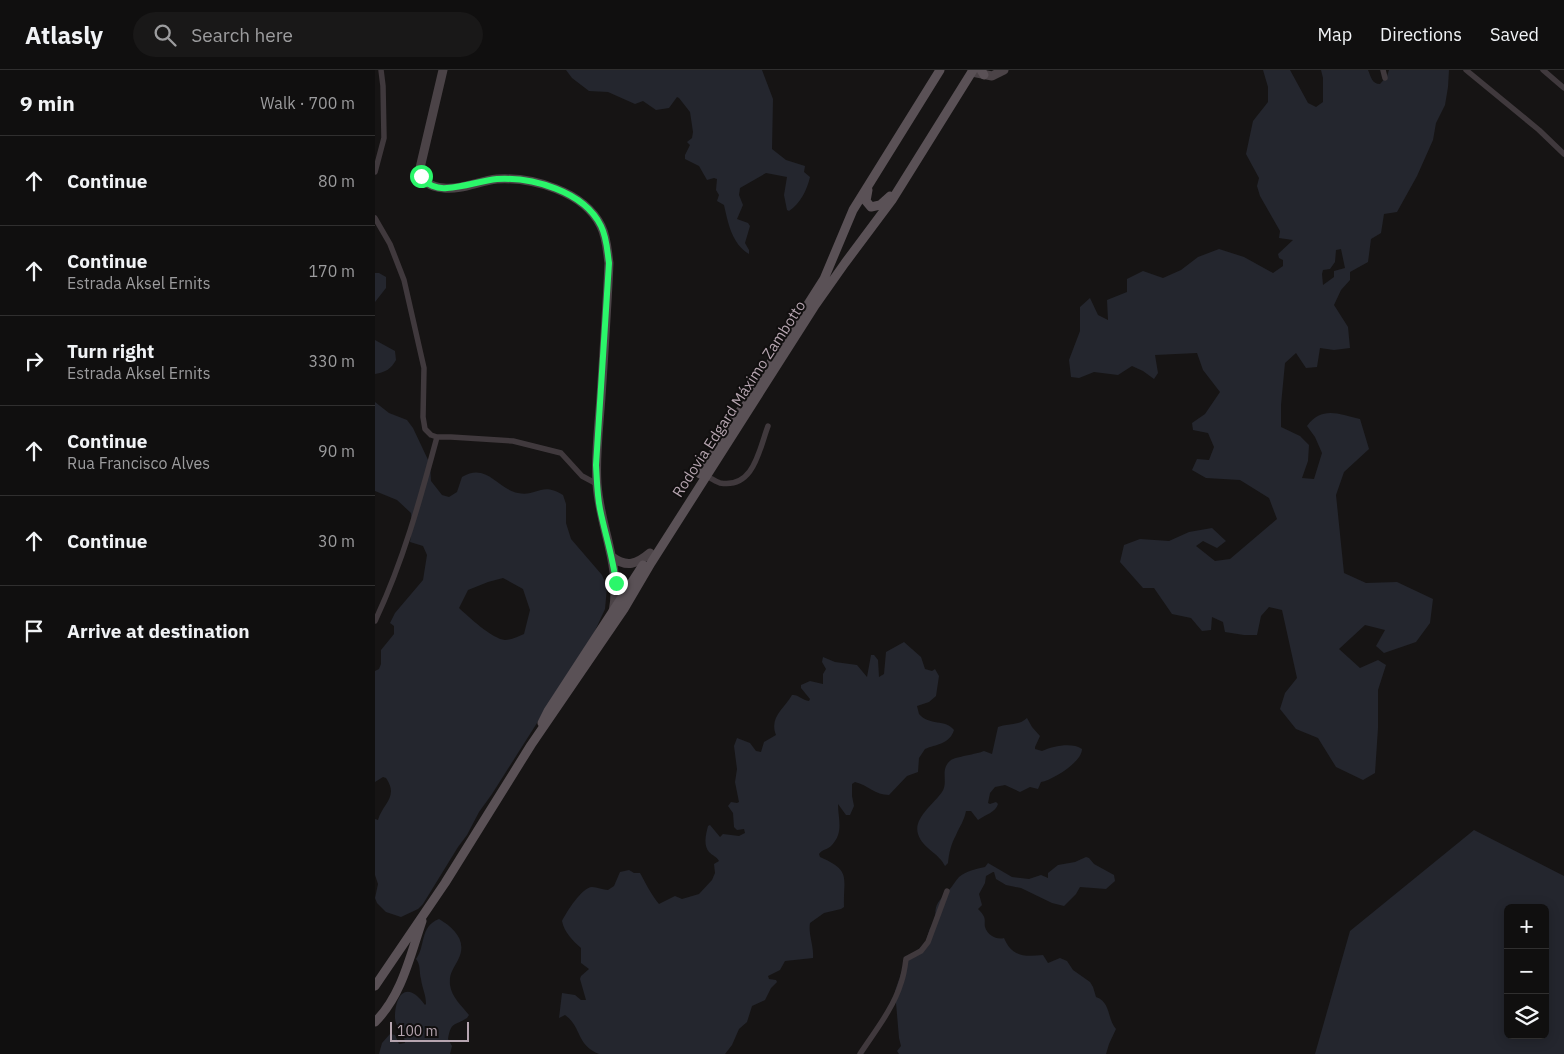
<!DOCTYPE html>
<html lang="en">
<head>
<meta charset="utf-8">
<style>
  :root { --surface:#100f0f; --page:#191818; --text:#f1f3f6; --muted:#9c9c9e; --line:#302f2f }
  body { margin:0; font-family:"IBM Plex Sans",sans-serif; background:var(--page); color:var(--text) }
  .controls { position:absolute; right:15px; bottom:15px; display:grid; overflow:hidden; border-radius:8px; box-shadow:0 2px 12px #0003 }
  .controls button { width:45px; height:45px; display:grid; place-items:center; padding:0; border:0; border-bottom:1px solid var(--line); background:var(--surface); color:var(--text); font:25px sans-serif }
  .scale { position:absolute; left:15px; bottom:12px; width:79px; box-sizing:border-box; padding-left:5px; border:2px solid #b6a5b0; border-top:0; font-size:14px; line-height:18px; white-space:nowrap; color:#b6a5b0; -webkit-text-stroke:4px #110f0f; paint-order:stroke }
  .stop { position:absolute; width:15px; height:15px; margin:-11px; border:4px solid #2bf66a; border-radius:50%; background:#fff }
  .stop.end { background:#2bf66a; border-color:#fff; box-shadow:0 1px 5px #0008 }
  .list { margin:0; padding:0; list-style:none }
  h2 { display:flex; justify-content:space-between; align-items:center; height:65px; margin:0; padding:0 20px; font-size:21px }
  h2 small { font-size:16px; font-weight:400; color:var(--muted) }
  .list li { display:grid; grid-template-columns:32px 1fr auto; gap:15px; align-items:center; box-sizing:border-box; height:90px; padding:0 20px; border-top:1px solid var(--line) }
  .list b { display:block; font-size:19px; white-space:nowrap }
  .list p { margin:0; font-size:16px; white-space:nowrap; color:var(--muted) }
  .list em { font-size:16px; font-style:normal; color:var(--muted) }
  .icon { flex:none; width:28px; height:28px; fill:none; stroke:currentColor; stroke-width:2; stroke-linecap:round; stroke-linejoin:round }
  .map { position:relative; flex:none; width:1189px; height:984px; overflow:hidden }
  header { display:flex; align-items:center; gap:30px; box-sizing:border-box; height:70px; padding:0 25px; background:var(--surface); border-bottom:1px solid var(--line) }
  header strong { font-size:24px }
  nav { display:flex; gap:28px; margin-inline-start:auto; font-size:18px }
  .search { width:350px; height:45px; background:var(--page); display:flex; align-items:center; gap:12px; box-sizing:border-box; padding:0 18px; border-radius:28px; color:var(--muted); font-size:19px }
  main { display:flex }
  aside { flex:1; background:var(--surface) }
  .map>svg:first-child { display:block }
  .green { fill:#24262e; fill-rule:evenodd }
  .lines { fill:none; stroke-linecap:round; stroke-linejoin:round }
  .street { stroke:#40393d; stroke-width:5.5 }
  .secondary { stroke:#4b4347; stroke-width:9 }
  .primary { stroke:#5a5156; stroke-width:9 }
  .route { stroke:#2bf66a; stroke-width:6 }
  .labels { text-anchor:middle; stroke-width:4; stroke-linejoin:round; paint-order:stroke }
  .street-label { font-size:15px; fill:#b6a5b0; stroke:#110f0f }
</style>
</head>
<body>
<header>
<strong>Atlasly</strong>
<div class="search"><svg class="icon" aria-label="search" viewBox="0 0 24 24"><circle cx="10" cy="10" r="6"/><path d="M15 15l6 6"/></svg>Search here</div>
<nav><a>Map</a><a>Directions</a><a>Saved</a></nav>
</header>
<main>
<aside>
<h2>9 min<small>Walk · 700 m</small></h2>
<ul class="list">
<li><svg class="icon" aria-label="ahead" viewBox="0 0 24 24"><path d="M12 20V5M6 11l6-6 6 6"/></svg><div><b>Continue</b></div><em>80 m</em></li>
<li><svg class="icon" aria-label="ahead" viewBox="0 0 24 24"><path d="M12 20V5M6 11l6-6 6 6"/></svg><div><b>Continue</b><p>Estrada Aksel Ernits</p></div><em>170 m</em></li>
<li><svg class="icon" aria-label="right" viewBox="0 0 24 24"><path d="M7 20v-9h11M14 6l5 5-5 5"/></svg><div><b>Turn right</b><p>Estrada Aksel Ernits</p></div><em>330 m</em></li>
<li><svg class="icon" aria-label="ahead" viewBox="0 0 24 24"><path d="M12 20V5M6 11l6-6 6 6"/></svg><div><b>Continue</b><p>Rua Francisco Alves</p></div><em>90 m</em></li>
<li><svg class="icon" aria-label="ahead" viewBox="0 0 24 24"><path d="M12 20V5M6 11l6-6 6 6"/></svg><div><b>Continue</b></div><em>30 m</em></li>
<li><svg class="icon" aria-label="arrive" viewBox="0 0 24 24"><path d="M6 21V4h12l-3 4 3 4H6"/></svg><div><b>Arrive at destination</b></div></li>
</ul>
</aside>
<div class="map">
<svg width="1189" height="984" viewBox="0 0 1189 984">
  <rect width="100%" height="100%" fill="#161414"/>
  <path class="green" d="M191 0H387L398 29 397 79 411 90 430 96 429 102 435 107C432 120 425 134 414 141L412 140 409 125 412 107 391 103 365 118 364 125 368 135 362 149 373 153 375 156 370 173 374 180V184C357 174 353 153 349 135L342 131 344 125 341 120 342 109 339 108 332 110 324 96 310 89V85L315 75 312 72 317 68 318 62 315 42 304 28 302 27 294 38 281 40 268 31 260 34 233 22 214 21 197 8Z
    M888 0H915L933 33 941 37 948 32V8L946 0H993C996 7 997 14 1005 14L1012 6 1014 0H1074L1073 17 1070 35 1061 53 1058 70 1042 106 1022 142 1009 144 1006 163 996 169 993 192 975 202V210L966 220 959 235 973 257 975 278 959 280 945 278 942 297 931 298 921 283 910 293 906 335V357L925 366 934 375 933 391 927 408 939 409 947 383 940 367 932 356C947 336 963 344 985 349L994 379 969 402 961 425 969 503 991 513 1022 512 1058 529 1055 553 1041 572 1009 583 1001 576 1010 560 990 555 964 579 985 598 1003 590 1011 595 1003 620V658L1000 703 988 710 961 697 943 668 921 659 905 639 910 623 922 608 907 540 894 537 886 546 882 565H869L850 562 848 552 837 547 836 560 827 561 816 548 797 544 779 518H768L745 492 749 475 765 469 794 471 814 462 837 458 851 471 842 478 828 471 821 476 840 491 855 489 902 449 894 428 865 410 831 408 817 400 822 389 834 390 839 377 833 363 818 360 817 353 830 344 845 322 828 300 822 283 780 285 783 303 779 309 768 301 757 296 743 305 719 302 704 308 696 307 694 290 705 261V237L715 228 723 245 733 250 732 230 752 222V209L768 201 788 208 806 200 823 187 844 179 869 187 898 203 908 196V190L904 188 903 184 918 170 904 168 905 161 885 126 882 116 884 108 871 84 878 51 893 32V17ZM966 179 970 198 959 201V207L948 215 947 204 948 200 955 199 960 192 961 180Z
    M0 203H4L11 207V218L0 232Z
    M0 270 20 281 21 290C16 299 11 302 0 304Z
    M0 332 14 343 32 350 38 358 55 394 56 411 67 425 74 427 82 422 87 407C112 392 122 419 143 423 162 427 166 411 188 425L191 434V453L196 469 227 505 232 517 230 539 219 563 117 724 104 742 92 765 83 777 48 834 43 839 26 847 11 842 2 833 0 828 3 814 0 805V749L3 750C8 733 24 727 11 708L8 707 0 712V601L4 599 6 594V580L19 564V556L15 553 20 543 48 510 52 485 48 476 35 472 37 456 36 443 22 430 0 421ZM128 508 148 519 155 540 149 564C144 566 136 570 130 570 117 569 93 546 84 538L93 520 113 512Z
    M529 572 546 587 550 599 557 601 560 599 564 606 561 626 554 632 542 636 544 644C554 656 571 649 579 660 574 675 561 674 550 679L544 688 543 702 532 706 514 725C500 725 493 715 480 712L477 714V726L479 736 475 745H471L463 734C463 749 469 762 457 775 453 780 447 779 444 784L445 787C477 801 468 807 469 837L466 839 449 843 435 853C433 864 439 876 438 888L410 891 405 900 393 906 394 909 401 910 402 912 396 918 390 930 377 936 372 952 364 959 357 975 350 984H224C201 975 207 957 190 945L184 948 187 923 200 925 206 930H211L205 909 206 906 214 899 206 893V878C198 871 189 862 187 851 191 843 207 817 217 817 222 817 228 820 233 820L239 816 245 802 254 800 259 803H265C270 812 277 826 284 834L300 826 307 829 324 824 337 810 340 803 339 794 344 791C341 786 338 786 334 782 328 775 331 764 333 756L335 755 345 767 348 764 364 766 370 763 369 759 362 760 359 757 358 743 353 736 356 732 362 733 364 732 360 712 362 699 359 676 362 668 375 673 381 681 386 682 389 672 401 665C394 647 409 639 417 625 423 624 427 630 434 631L435 629 426 618V615L435 611 448 614V604L451 599 447 592 448 587 460 592 482 595 492 607 496 585H499L503 590 504 607 509 604 511 582Z
    M652 648 657 657 665 666 660 677V679L667 681C678 676 697 672 707 679 707 692 678 710 666 712L663 719 655 717 645 722 630 715 620 717 615 723 613 733 615 734 621 732 623 734C621 742 610 745 603 750L596 741H591C589 751 585 756 581 765 576 774 574 783 573 793L570 796C564 783 548 779 543 764 538 748 559 734 567 722 574 712 564 699 576 690 580 687 602 684 609 681L617 684 623 657C633 653 644 656 652 648Z
    M1099 760 1189 806V984H940L975 861ZM1133 838H1170V965H1133Z
    M711 787 714 788 719 794 739 805 740 811 731 819 705 817 701 824 689 836 677 833 646 818 631 815 621 809 619 802H618L611 806 610 813 604 824 607 835 603 839C605 841 607 843 608 845 611 849 609 853 610 857 613 866 622 870 629 868 637 887 650 887 668 885L673 893 685 888 692 891 698 900 715 912 718 917 721 927C736 932 732 949 741 959L734 974 731 984H524L522 981 526 976 524 968 520 921 531 889 550 874 555 858 561 855C559 834 561 834 574 820 578 816 580 811 584 807 591 801 601 799 610 797L613 793 637 807 654 809 666 805 673 808V803L683 795 700 792Z
    M64 849C79 858 93 871 83 890 78 900 74 903 75 915 77 928 87 936 94 945L92 948C80 956 76 951 73 969L77 976 75 984H4L7 973 15 964 20 965 24 974 30 973C29 961 20 957 20 948 20 924 32 910 50 935L51 934C51 924 47 918 46 909 44 902 46 895 41 889 51 876 44 857 64 849Z"/>
  <g class="lines">
    <path class="street" d="M1008 0 1010 8
      M1091 0 1164 60 1189 84
      M1168 0 1189 18
      M0 102 9 68 8 16 6 0
      M0 148 15 174 29 210 49 298 48 347 50 359 56 365 62 367H76L138 371 186 383 207 406 222 414
      M331 406C336 408 341 412 345 413 379 419 384 380 393 356
      M0 551C28 492 45 430 62 367
      M485 984C500 961 518 939 526 913 529 905 530 897 531 889L546 881 553 872 572 821"/>
    <path class="secondary" d="M68 0 45 98C45 112 56 117 69 118 86 120 104 111 122 109 157 107 209 121 226 156 232 168 232 180 234 193 232 238 229 282 226 327 224 356 220 385 222 414 225 459 247 496 238 542
      M597 2 617 6 629 0
      M237 487C252 498 262 494 275 483"/>
    <path class="primary" d="M606 0 609 5
      M493 120 491 131 496 137 505 135 515 126
      M325 404 449 209 478 140 565 0
      M167 653 173 641 268 495
      M0 916 70 813 156 675 249 539 276 493 439 237 470 193 517 130 598 0
      M0 952C27 925 35 886 47 851"/>
  </g>
  <g class="lines">
    <path class="route" d="M46 106C51 115 62 119 72 118 89 117 105 111 122 109 157 107 209 121 226 156 232 168 232 180 234 193L221 395C222 410 222 424 225 439 230 464 238 487 241 513"/>
  </g>
  <g class="labels">
    <g class="street-label">
      <text transform="translate(364 329) rotate(-57)" y="5">Rodovia Edgard Máximo Zambotto</text>
    </g>
  </g>
</svg>
<div class="controls">
<button>+</button>
<button>−</button>
<button><svg class="icon" aria-label="layers" viewBox="0 0 24 24"><path d="M12 4l9 5-9 5-9-5zM3 14l9 5 9-5"/></svg></button>
</div>
<div class="scale">100 m</div>
<div class="stop" style="left:46px;top:106px"></div>
<div class="stop end" style="left:241px;top:513px"></div>
</div>
</main>
</body>
</html>
